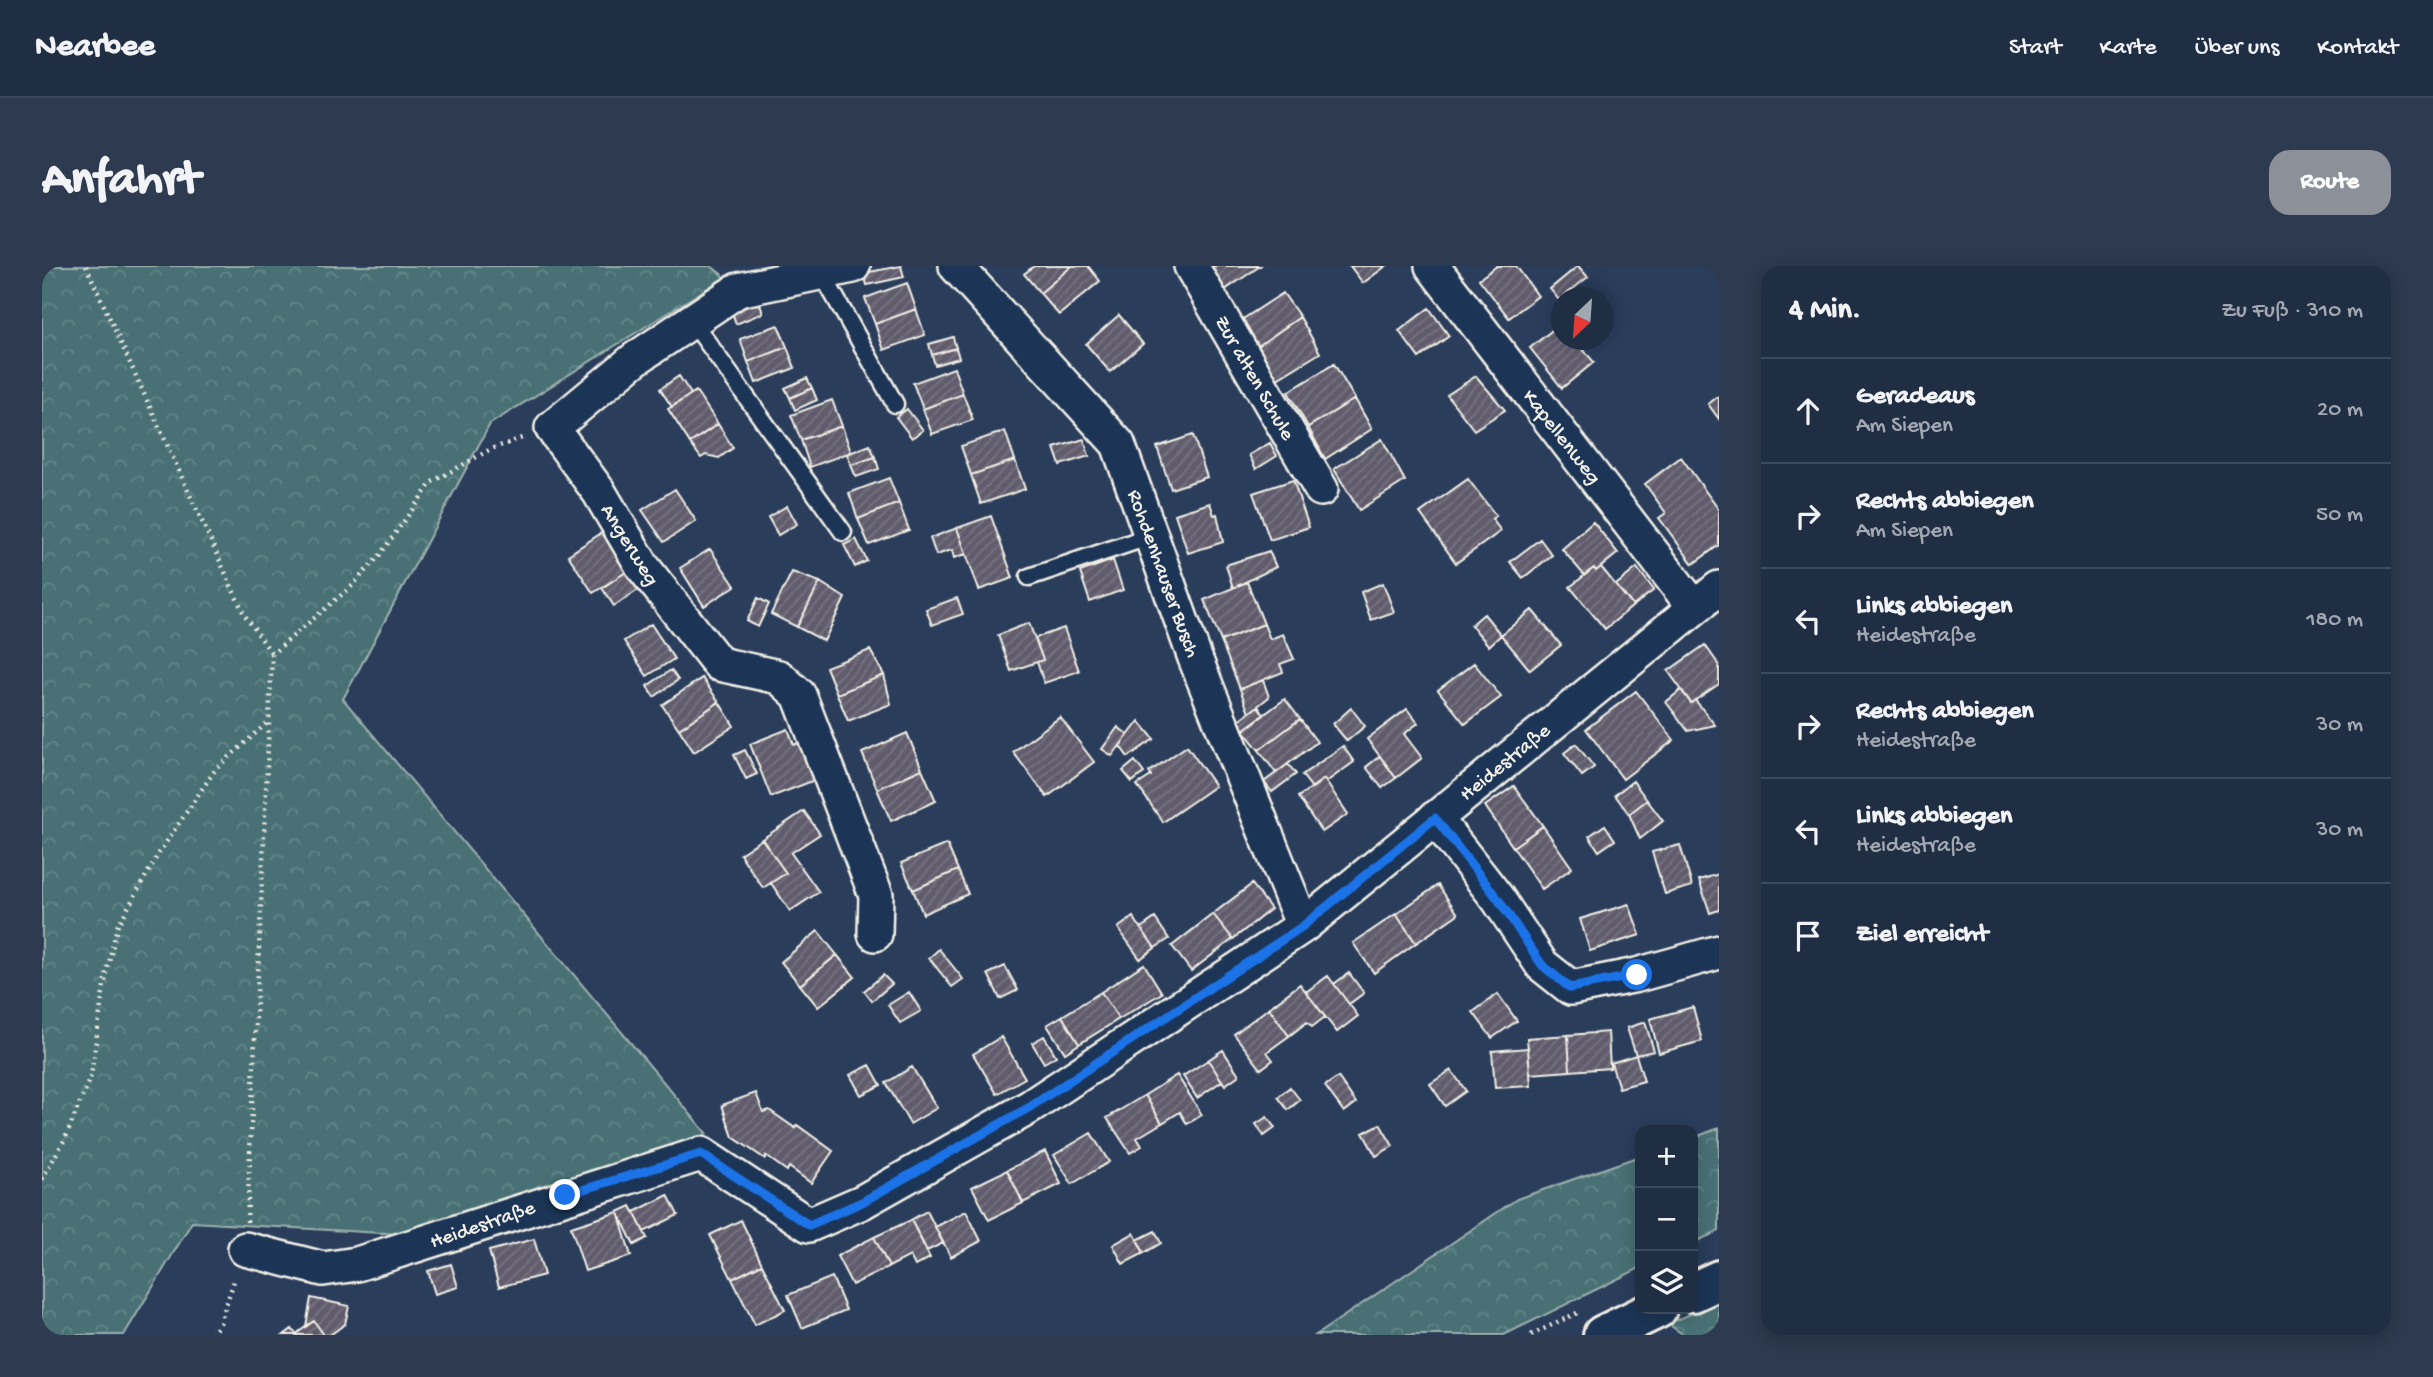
<!DOCTYPE html>
<html lang="de">
<head>
<meta charset="utf-8">
<style>
  :root { --surface:#202e44; --page:#2d3a4f; --text:#f1f3f6; --muted:#a2a8b2; --line:#3d4a5d; --accent:#8c9099 }
  body { margin:0; font-family:"Gochi Hand",sans-serif; background:var(--page); color:var(--text) }
  .controls { position:absolute; right:21px; bottom:21px; display:grid; overflow:hidden; border-radius:14px; box-shadow:0 4px 18px #0003 }
  .controls button { width:63px; height:63px; display:grid; place-items:center; padding:0; border:0; border-bottom:2px solid var(--line); background:var(--surface); color:var(--text); font:35px sans-serif }
  .compass { position:absolute; left:1509px; top:21px; width:63px; height:63px; border-radius:50%; background:var(--surface); box-shadow:0 4px 18px #0003; rotate:205deg }
  .stop { position:absolute; width:21px; height:21px; margin:-16px; border:5px solid #1a73e8; border-radius:50%; background:#fff }
  .stop.end { background:#1a73e8; border-color:#fff; box-shadow:0 2px 7px #0008 }
  .list { margin:0; padding:0; list-style:none }
  h2 { display:flex; justify-content:space-between; align-items:center; height:91px; margin:0; padding:0 28px; font-size:30px }
  h2 small { font-size:23px; font-weight:400; color:var(--muted) }
  .list li { display:grid; grid-template-columns:46px 1fr auto; gap:21px; align-items:center; box-sizing:border-box; height:105px; padding:0 28px; border-top:2px solid var(--line) }
  .list b { display:block; font-size:26px; white-space:nowrap }
  .list p { margin:0; font-size:23px; white-space:nowrap; color:var(--muted) }
  .list em { font-size:23px; font-style:normal; color:var(--muted) }
  .icon { flex:none; width:38px; height:38px; fill:none; stroke:currentColor; stroke-width:2; stroke-linecap:round; stroke-linejoin:round }
  .map { position:relative; flex:none; width:1677px; height:1069px; overflow:hidden; border-radius:21px }
  header { display:flex; align-items:center; gap:42px; box-sizing:border-box; height:98px; padding:0 35px; background:var(--surface); border-bottom:2px solid var(--line) }
  header strong { font-size:33px }
  nav { display:flex; gap:38px; margin-inline-start:auto; font-size:24px }
  .intro { display:flex; align-items:center; justify-content:space-between; box-sizing:border-box; height:168px; padding:0 42px }
  h1 { margin:0; font-size:49px }
  .button { padding:18px 32px; border-radius:21px; background:var(--accent); color:#fff; font-size:24px; font-weight:700 }
  main { display:flex; gap:42px; padding:0 42px }
  aside { flex:1; background:var(--surface); border-radius:21px; box-shadow:0 4px 18px #0003 }
  .map>svg:first-child { display:block }
  .forest { fill:url(#forest-crowns); stroke:#9eb1ae; stroke-width:2 }
  .building { fill:url(#building-hatch); stroke:#f4f1e8; stroke-width:2 }
  .lines { fill:none; stroke-linecap:round; stroke-linejoin:round }
  .service-casing { stroke:#f4f1e8; stroke-width:21 }
  .minor-casing { stroke:#f4f1e8; stroke-width:38 }
  .secondary-casing { stroke:#f4f1e8; stroke-width:44 }
  .path { stroke:#f4f1e8; stroke-width:4.5; stroke-dasharray:2 5; stroke-linecap:butt }
  .service { stroke:#1d3557; stroke-width:16 }
  .minor { stroke:#1d3557; stroke-width:33 }
  .secondary { stroke:#1d3557; stroke-width:38 }
  .route { stroke:#1a73e8; stroke-width:9 }
  .labels { text-anchor:middle; stroke-width:5; stroke-linejoin:round; paint-order:stroke }
  .street-label { font-size:21px; fill:#f4f1e8; stroke:#1d3557 }
</style>
</head>
<body>
<header>
<strong>Nearbee</strong>
<nav><a>Start</a><a>Karte</a><a>Über uns</a><a>Kontakt</a></nav>
</header>
<div class="intro"><h1>Anfahrt</h1><a class="button">Route</a></div>
<main>
<div class="map">
<svg width="1677" height="1069" viewBox="0 0 1677 1069">
  <defs>
    <pattern id="forest-crowns" width="20" height="18" patternUnits="userSpaceOnUse" patternTransform="scale(1.75)"><rect width="20" height="18" fill="#487175"/><path d="M2 6a3 3 0 1 1 6 0M12 15a3 3 0 1 1 6 0" fill="none" stroke="#638689"/></pattern>
    <pattern id="building-hatch" width="6" height="6" patternUnits="userSpaceOnUse" patternTransform="scale(1.75)"><rect width="6" height="6" fill="#605c6c"/><path d="M-1 1l2-2M0 6l6-6M5 7l2-2" fill="none" stroke="#777481"/></pattern>
  </defs>
  <rect width="100%" height="100%" fill="#2a3d5b"/>
  <filter id="ink" filterUnits="userSpaceOnUse"><feTurbulence type="fractalNoise" baseFrequency=".0143" numOctaves="2"/><feDisplacementMap in="SourceGraphic" scale="14" xChannelSelector="R" yChannelSelector="G"/><feConvolveMatrix kernelMatrix="1 2 1 2 8 2 1 2 1" color-interpolation-filters="sRGB"/></filter>
  <g filter="url(#ink)">
    <path class="forest" d="M0 0H669L683 11 448 158 301 433 665 868 357 968 150 956 82 1069H0Z
      M1677 862V965L1651 977V872Z
      M1598 890V1002L1462 1069H1274L1475 933Z
      M1677 1035V1069H1642L1626 1058Z"/>
    <path class="building" d="M859 0 862 11 825 19 822 7Z
      M992 0H1030L998 27 982 8Z
      M1030 0H1046L1058 15 1017 49 998 27Z
      M1162 0H1218L1180 26Z
      M1308 0H1344L1321 17Z
      M1455 0H1474L1496 30 1467 52 1437 13Z
      M1536 0 1546 11 1517 34 1508 23Z
      M865 17 874 43 833 58 823 32Z
      M1241 27 1258 51 1216 80 1201 53Z
      M717 36 721 47 694 58 690 46Z
      M1387 42 1407 70 1377 92 1357 65Z
      M874 43 883 69 842 84 833 58Z
      M1077 49 1101 78 1068 106 1044 78Z
      M1258 51 1278 87 1235 113 1216 80Z
      M1519 57 1520 74H1533L1552 96 1520 122 1488 82Z
      M736 59 745 81 706 96 698 73Z
      M911 71 914 82 890 89 887 78Z
      M745 81 753 102 714 117 706 96Z
      M914 82 917 92 893 99 890 89Z
      M1292 98 1313 133 1266 161 1246 126Z
      M912 102 921 128 881 143 871 117Z
      M637 110 649 128 630 141 618 123Z
      M1434 110 1463 144 1432 164 1405 129Z
      M765 112 770 122 748 132 743 122Z
      M770 122 775 134 753 144 748 132Z
      M654 125 676 158 648 177 626 143Z
      M921 128 931 154 890 168 881 143Z
      M1677 130V153L1666 138Z
      M1313 133 1330 163 1283 193 1266 161Z
      M790 134 800 160 759 174 749 149Z
      M865 143 881 164 870 172 854 151Z
      M676 158 691 182 677 192 664 189 659 192 648 177Z
      M800 160 809 186 768 201 759 174Z
      M963 165 973 194 929 209 919 180Z
      M1151 169 1165 211 1129 223 1115 181Z
      M1042 173 1047 190 1018 199 1012 182Z
      M1340 173 1363 215 1317 244 1292 203Z
      M1228 177 1235 190 1214 203 1207 189Z
      M828 179 833 191 809 199 805 188Z
      M833 191 837 203 814 211 809 199Z
      M1639 191 1677 244V279L1651 298 1617 252 1624 247 1603 218Z
      M973 194 983 223 939 238 929 209Z
      M847 212 857 237 816 253 807 227Z
      M1426 213 1454 250 1450 253 1459 265 1414 297 1378 247Z
      M1251 214 1267 261 1228 274 1211 227Z
      M633 223 654 255 622 276 600 244Z
      M857 237 867 264 827 279 816 253Z
      M1168 237 1172 249 1175 248 1181 276 1146 287 1133 248Z
      M745 240 755 258 736 269 726 251Z
      M949 250 971 312 937 324 915 262Z
      M1551 256 1576 287 1554 305 1552 302 1542 309 1520 283Z
      M915 262 924 288 912 292 910 284 894 289 888 272Z
      M561 266 586 305 551 327 526 289Z
      M814 273 825 295 813 301 802 279Z
      M1498 273 1510 289 1481 312 1468 296Z
      M668 283 693 320 662 340 638 302Z
      M1227 285 1234 301 1191 322 1184 299Z
      M1071 294 1081 324 1048 336 1038 306Z
      M1559 301 1591 340 1563 363 1528 321 1552 302 1554 305Z
      M1595 302 1612 324 1591 340 1574 319Z
      M584 306 596 324 572 340 560 322Z
      M750 306 778 316 755 361 729 348Z
      M778 316 803 332 782 375 755 361Z
      M1205 316 1222 358 1179 375 1162 334Z
      M1341 317 1352 346 1329 354 1319 326Z
      M716 332 727 338 716 361 705 355Z
      M915 332 921 348 890 359 884 343Z
      M1490 344 1519 379 1488 404 1459 369Z
      M1442 348 1459 369 1447 380 1429 359Z
      M987 357 1001 394 969 405 956 369Z
      M609 358 632 393 605 410 582 375Z
      M1222 358 1228 373 1241 368 1252 393 1238 398 1241 406 1198 423 1179 375Z
      M1022 362 1037 405 1002 417 995 396 1001 394 993 372Z
      M1663 379 1677 399V418L1649 437 1626 405Z
      M828 384 842 409 795 428 784 401Z
      M1432 397 1459 431 1423 458 1396 424Z
      M629 404 636 414 612 431 605 420Z
      M842 409 849 438 806 455 795 428Z
      M660 412 677 436 637 463 620 439Z
      M1221 414 1227 431 1207 447 1198 423Z
      M1639 424 1649 437 1653 434 1673 459 1646 465 1624 436Z
      M1594 425 1632 474 1581 513 1544 463Z
      M1243 433 1258 453 1217 484 1201 464Z
      M677 436 692 460 652 486 637 463Z
      M1216 440 1222 449 1198 467 1191 459Z
      M1309 442 1323 460 1305 475 1291 458Z
      M1365 443 1376 457 1362 468 1380 492 1354 512 1325 473Z
      M1018 451 1052 496 1005 531 971 486Z
      M1258 453 1275 476 1234 507 1217 484Z
      M1097 455 1112 473 1086 491 1078 480Z
      M1076 461 1086 469 1070 490 1060 483Z
      M746 463 752 479 758 476 773 514 729 531 708 478Z
      M865 467 880 503 835 523 820 487Z
      M1534 478 1552 501 1540 510 1522 487Z
      M1145 480 1173 520 1121 556 1095 519 1109 510 1107 506Z
      M1301 480 1312 496 1284 516 1282 513 1270 522 1260 509Z
      M703 484 715 508 704 513 692 489Z
      M1338 490 1354 512 1340 522 1324 501Z
      M1093 495 1102 507 1090 516 1081 505Z
      M1246 498 1254 508 1230 526 1222 516Z
      M880 503 894 535 849 555 835 523Z
      M1282 513 1306 548 1280 566 1256 531Z
      M1591 515 1605 534 1587 548 1573 529Z
      M1472 520 1501 560 1471 581 1443 540Z
      M1605 534 1621 555 1598 573 1587 548Z
      M762 545 778 568 749 587 777 626 748 645 729 617 744 607 720 573Z
      M1563 559 1573 574 1557 585 1547 570Z
      M1501 560 1530 602 1500 623 1471 581Z
      M720 573 744 607 721 622 698 588Z
      M905 578 916 604 871 624 859 597Z
      M1638 579 1650 620 1623 628 1610 586Z
      M916 604 926 628 881 648 871 624Z
      M1677 608V644L1668 647 1657 614Z
      M1210 618 1229 643 1191 673 1171 648Z
      M1396 619 1416 648 1374 677 1354 648Z
      M1587 638 1598 669 1548 685 1538 653Z
      M1171 648 1191 673 1149 705 1130 680Z
      M1354 648 1374 677 1332 707 1311 677Z
      M1091 651 1113 682 1098 693 1076 662Z
      M1113 652 1127 673 1113 682 1099 662Z
      M776 665 795 689 758 719 739 696Z
      M897 683 921 713 910 721 887 692Z
      M795 689 813 711 776 741 758 719Z
      M1102 698 1120 727 1077 753 1059 726Z
      M963 700 976 724 958 733 946 708Z
      M1307 707 1322 727 1307 738 1292 718Z
      M841 709 850 718 830 735 822 725Z
      M1286 710 1316 750 1295 766 1264 726Z
      M1258 718 1283 751 1270 761 1265 756 1247 770 1227 742Z
      M867 726 879 745 858 757 846 739Z
      M1059 726 1077 753 1037 778 1020 750Z
      M1456 728 1475 755 1450 772 1431 746Z
      M1651 741 1660 775 1617 787 1608 753Z
      M1227 742 1247 770 1225 786 1231 794 1219 803 1192 768Z
      M1020 750 1037 778 1023 787 1005 759Z
      M1603 756 1612 785 1594 789 1585 762Z
      M1566 766 1568 802 1528 805 1526 769Z
      M1526 769 1528 805 1488 808 1485 772Z
      M1002 770 1014 790 1002 797 990 777Z
      M959 771 983 812 955 828 931 788Z
      M1486 782 1489 820 1453 822 1450 785Z
      M1181 784 1197 809 1183 819 1166 794Z
      M1594 789 1602 815 1577 822 1569 797Z
      M1166 794 1180 815 1155 832 1141 810Z
      M828 799 839 819 819 829 808 809Z
      M870 801 895 842 868 858 844 817Z
      M1409 804 1424 825 1403 840 1388 818Z
      M1135 809 1160 849 1145 858 1138 846 1120 857 1103 829Z
      M1296 811 1314 837 1302 846 1283 820Z
      M1248 821 1258 834 1246 844 1236 831Z
      M714 827 721 846 727 844 753 862 755 859 791 885 769 917 747 901 745 905 724 890 723 893 691 871 680 839Z
      M1103 829 1120 857 1095 872 1100 880 1088 887 1065 852Z
      M1225 851 1233 862 1222 870 1214 858Z
      M1338 858 1351 880 1334 890 1321 867Z
      M1049 867 1067 896 1030 918 1012 889Z
      M1003 885 1019 918 981 937 965 904Z
      M965 904 981 937 947 954 930 921Z
      M626 929 636 949 602 966 592 946Z
      M589 940 605 972 592 979 576 946Z
      M885 945 901 977 885 985 869 954Z
      M924 945 939 975 909 991 893 961Z
      M576 946 589 990 543 1005 529 961Z
      M699 954 720 998 690 1013 668 969Z
      M869 954 888 992 873 1000 868 990 847 1001 832 971Z
      M1113 965 1119 977 1102 987 1095 974Z
      M1092 967 1102 987 1081 998 1071 979Z
      M832 971 847 1001 810 1019 795 990Z
      M492 973 502 1009 457 1021 447 985Z
      M409 998 416 1021 393 1028 386 1005Z
      M720 998 743 1044 713 1059 690 1013Z
      M790 1011 804 1044 760 1062 746 1029Z
      M269 1032 307 1040 303 1058 288 1069H282L272 1055 264 1060Z
      M272 1055 282 1069H242L250 1063 254 1068Z"/>
    <g class="lines">
      <g class="service-casing">
        <path id="service" d="M779 6 853 138
          M650 55 801 266
          M987 311 1109 270"/>
      </g>
      <g class="minor-casing">
        <path id="minor" d="M811 0 696 24 593 93 510 162 557 226 601 301 677 398 737 411 757 429 834 629 833 668
          M914 0 1076 178 1153 392 1261 660
          M1149 0 1279 223
          M1390 0 1652 341
          M1393 552 1456 633 1500 699 1529 722 1595 709 1677 686
          M203 983 281 1003 315 998 659 888 767 959 820 936 988 841 1261 660 1677 322"/>
      </g>
      <g class="secondary-casing">
        <path id="secondary" d="M1651 1026 1677 1014
          M1561 1069 1615 1043"/>
      </g>
      <path class="path" d="M44 0 202 348 230 388
        M0 913 23 873 49 810 62 719 75 661 117 587 173 504 225 457
        M205 956 230 388 311 319 337 290 390 216 449 183 483 171
        M170 1069 178 1057 193 1012
        M1489 1069 1535 1047"/>
      <use href="#service" class="service"/>
      <use href="#minor" class="minor"/>
      <use href="#secondary" class="secondary"/>
    </g>
  </g>
  <g class="lines" filter="url(#ink)">
    <path class="route" d="M523 929 659 888 767 959 820 936 988 841 1261 660 1393 552 1456 633 1500 699 1528 722 1595 709"/>
  </g>
  <g class="labels">
    <g class="street-label">
      <text transform="translate(1214 111) rotate(60)" y="7">Zur alten Schule</text>
      <text transform="translate(1521 170) rotate(52)" y="7">Kapellenweg</text>
      <text transform="translate(589 278) rotate(58)" y="7">Angerweg</text>
      <text transform="translate(1123 307) rotate(70)" y="7">Rohdenhauser Busch</text>
      <text transform="translate(1462 495) rotate(-39)" y="7">Heidestraße</text>
      <text transform="translate(440 957) rotate(-19)" y="7">Heidestraße</text>
    </g>
  </g>
</svg>
<div class="controls">
<button>+</button>
<button>−</button>
<button><svg class="icon" aria-label="layers" viewBox="0 0 24 24"><path d="M12 4l9 5-9 5-9-5zM3 14l9 5 9-5"/></svg></button>
</div>
<svg class="compass" viewBox="-18 -18 36 36"><path d="M0-13l5 13h-10z" fill="#e53935"/><path d="M0 13l5-13h-10z" fill="#a2a8b2"/></svg>
<div class="stop" style="left:1595px;top:709px"></div>
<div class="stop end" style="left:523px;top:929px"></div>
</div>
<aside>
<h2>4 Min.<small>Zu Fuß · 310 m</small></h2>
<ul class="list">
<li><svg class="icon" aria-label="ahead" viewBox="0 0 24 24"><path d="M12 20V5M6 11l6-6 6 6"/></svg><div><b>Geradeaus</b><p>Am Siepen</p></div><em>20 m</em></li>
<li><svg class="icon" aria-label="right" viewBox="0 0 24 24"><path d="M7 20v-9h11M14 6l5 5-5 5"/></svg><div><b>Rechts abbiegen</b><p>Am Siepen</p></div><em>50 m</em></li>
<li><svg class="icon" aria-label="left" viewBox="0 0 24 24"><path d="M17 20v-9H6M10 6l-5 5 5 5"/></svg><div><b>Links abbiegen</b><p>Heidestraße</p></div><em>180 m</em></li>
<li><svg class="icon" aria-label="right" viewBox="0 0 24 24"><path d="M7 20v-9h11M14 6l5 5-5 5"/></svg><div><b>Rechts abbiegen</b><p>Heidestraße</p></div><em>30 m</em></li>
<li><svg class="icon" aria-label="left" viewBox="0 0 24 24"><path d="M17 20v-9H6M10 6l-5 5 5 5"/></svg><div><b>Links abbiegen</b><p>Heidestraße</p></div><em>30 m</em></li>
<li><svg class="icon" aria-label="arrive" viewBox="0 0 24 24"><path d="M6 21V4h12l-3 4 3 4H6"/></svg><div><b>Ziel erreicht</b></div></li>
</ul>
</aside>
</main>
</body>
</html>
